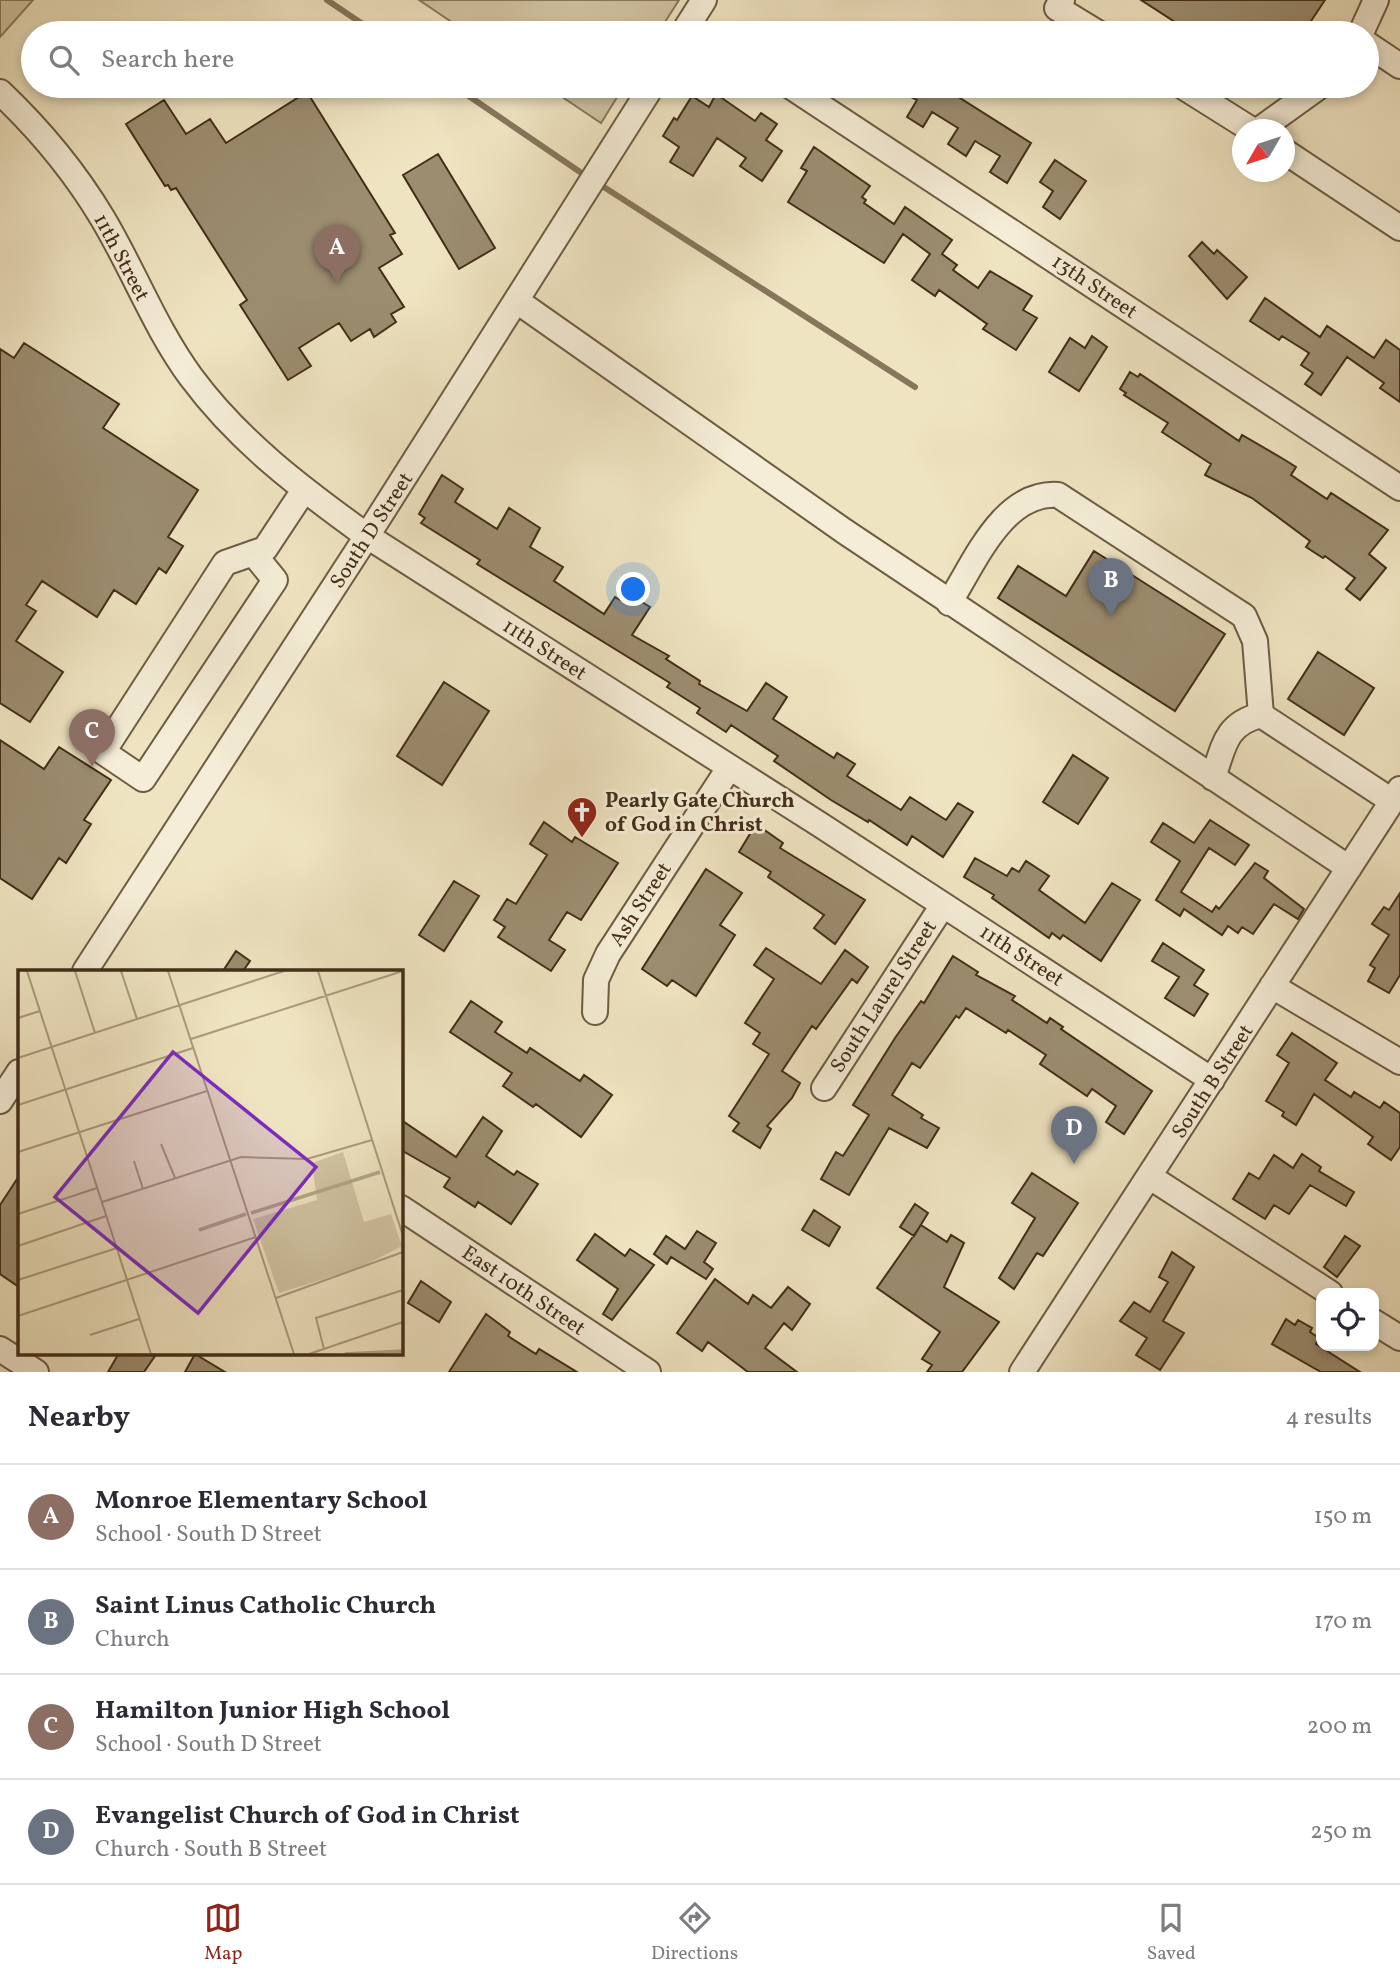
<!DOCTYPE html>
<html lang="en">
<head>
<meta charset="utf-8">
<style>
  :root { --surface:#fff; --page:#f7f7f7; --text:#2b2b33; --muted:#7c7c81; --line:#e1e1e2; --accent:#8f2418 }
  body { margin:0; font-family:Vollkorn,serif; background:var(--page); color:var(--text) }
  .controls { position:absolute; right:21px; bottom:21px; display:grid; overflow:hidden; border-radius:14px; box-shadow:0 4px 10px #0003 }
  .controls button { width:63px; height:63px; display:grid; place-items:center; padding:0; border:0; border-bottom:2px solid var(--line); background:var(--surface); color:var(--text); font:35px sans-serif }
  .compass { position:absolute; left:1232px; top:119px; width:63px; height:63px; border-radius:50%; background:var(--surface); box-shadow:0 4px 10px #0003; rotate:231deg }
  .you { position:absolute; left:634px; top:590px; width:24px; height:24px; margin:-18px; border:5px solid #fff; border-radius:50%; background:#1a73e8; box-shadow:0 0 0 10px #1a73e833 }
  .badge { display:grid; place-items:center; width:46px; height:46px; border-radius:50%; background:var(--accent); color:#fff; font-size:23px; font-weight:700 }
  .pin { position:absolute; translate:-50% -58px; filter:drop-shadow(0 2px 4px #0008) }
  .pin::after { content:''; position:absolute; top:37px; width:24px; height:21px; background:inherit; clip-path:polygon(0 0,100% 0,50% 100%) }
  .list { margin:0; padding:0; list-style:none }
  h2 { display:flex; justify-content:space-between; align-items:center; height:91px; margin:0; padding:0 28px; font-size:30px }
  h2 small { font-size:23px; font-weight:400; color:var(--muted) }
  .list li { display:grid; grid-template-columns:46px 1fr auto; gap:21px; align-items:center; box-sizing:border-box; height:105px; padding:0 28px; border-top:2px solid var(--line) }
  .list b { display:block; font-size:26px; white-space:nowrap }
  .list p { margin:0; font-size:23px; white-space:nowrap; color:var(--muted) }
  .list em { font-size:23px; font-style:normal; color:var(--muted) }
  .icon { flex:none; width:38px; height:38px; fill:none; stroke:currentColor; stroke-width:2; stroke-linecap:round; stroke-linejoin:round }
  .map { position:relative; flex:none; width:1400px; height:1372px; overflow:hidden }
  .search { position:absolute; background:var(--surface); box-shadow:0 4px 10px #0003; left:21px; right:21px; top:21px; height:77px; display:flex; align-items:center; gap:18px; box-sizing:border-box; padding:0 24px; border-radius:38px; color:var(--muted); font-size:26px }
  .sheet { height:511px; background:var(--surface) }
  nav { display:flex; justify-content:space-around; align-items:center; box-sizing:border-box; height:98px; border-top:2px solid var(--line); background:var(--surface); font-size:19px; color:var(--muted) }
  nav a { display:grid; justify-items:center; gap:4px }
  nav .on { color:var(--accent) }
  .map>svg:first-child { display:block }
  .green { fill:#d2c5a4; stroke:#8a7a5e; stroke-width:2 }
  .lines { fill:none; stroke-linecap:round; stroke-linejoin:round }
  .stream { stroke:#86765b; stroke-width:6 }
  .building { fill:#9c8d70; stroke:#422e18; stroke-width:2 }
  .minor-casing { stroke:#6d5c42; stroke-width:28 }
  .minor { stroke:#f5edd7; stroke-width:24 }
  .labels { text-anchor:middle; stroke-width:6; stroke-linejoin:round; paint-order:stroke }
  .street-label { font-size:21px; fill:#422e18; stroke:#f5edd7 }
  .poi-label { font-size:21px; font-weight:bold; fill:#422e18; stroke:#f5edd7; text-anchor:start }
  .inset-river { fill:none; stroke:#b4a688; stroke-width:3.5 }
  .inset-road { fill:none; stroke:#aa9b7d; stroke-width:2 }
  .view { fill:#7b2cbf; fill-opacity:0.15; stroke:#7b2cbf; stroke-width:3.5 }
  .inset-edge { fill:none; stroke:#422e18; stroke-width:3.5 }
</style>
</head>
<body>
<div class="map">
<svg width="1400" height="1372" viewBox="0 0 1400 1372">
  <rect width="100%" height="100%" fill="#efe4c1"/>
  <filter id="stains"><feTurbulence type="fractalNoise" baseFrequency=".00286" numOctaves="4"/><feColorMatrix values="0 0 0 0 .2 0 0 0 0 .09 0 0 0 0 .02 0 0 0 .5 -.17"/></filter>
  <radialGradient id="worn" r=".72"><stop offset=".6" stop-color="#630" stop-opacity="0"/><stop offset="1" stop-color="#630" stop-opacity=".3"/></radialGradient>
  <path class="green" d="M0 0H33L0 37Z
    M419 0H679L658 33H468Z
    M546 86H624L601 123Z"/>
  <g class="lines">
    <path class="stream" d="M327 0 376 33
      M454 86 580 172
      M596 182 915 387"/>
  </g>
  <path class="building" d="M1141 0H1325L1303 33H1192Z
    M919 86H941L1031 143 1007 183 990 172 1000 156 975 141 966 156 948 144 958 128 932 112 923 127 907 117 917 100 911 97Z
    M307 92 395 233 390 235 402 254 379 268 404 307 391 314 396 322 374 337 370 329 351 341 339 323 299 348 311 366 288 380 240 305 247 300 176 188 171 190 168 185 165 186 126 124 164 100 186 134 210 119 226 143Z
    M716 94 755 121 761 113 777 124 766 140 782 151 762 181 740 166 746 158 717 138 693 176 670 162 679 147 663 136 674 118 677 120 692 96 709 107Z
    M814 147 870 186 862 197 866 200 864 203 894 224 905 207 952 240 942 254 957 265 953 270 978 288 990 271 1032 296 1023 310 1037 318 1016 350 983 329 987 324 939 290 935 296 912 280 930 254 903 234 884 263 788 202 807 171 801 168Z
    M438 154 495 248 459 269 403 175Z
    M1055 160 1086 181 1060 219 1043 207 1053 191 1040 182Z
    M1202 242 1214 254 1217 250 1247 277 1227 299 1189 256Z
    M1265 298 1320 337 1327 326 1374 358 1386 340 1400 350V402L1380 388 1384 383 1347 357 1321 395 1305 384 1313 373 1301 365 1309 353 1282 336 1279 340 1250 321Z
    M1092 336 1107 347 1079 391 1049 372 1070 338 1085 348Z
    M24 343 119 404 103 428 198 490 168 537 183 546 166 573 159 568 136 604 114 590 97 617 42 581 26 605 36 611 16 641 63 672 30 722 0 703V349L14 358Z
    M1130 372 1138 377 1140 374 1239 441 1242 435 1285 460 1296 467 1291 475 1327 499 1331 493 1388 530 1369 554 1386 568 1360 600 1346 589 1355 578 1325 556 1323 558 1306 547 1310 541 1252 498 1205 475 1211 464 1162 432 1168 423 1124 395 1126 393 1120 389Z
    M442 475 463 489 455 502 497 529 509 508 540 528 530 547 563 567 554 581 604 614 615 597 620 600 626 592 650 607 632 635 669 656 666 659 700 681 699 684 747 711 766 683 787 697 773 719 834 758 837 753 855 764 847 776 901 810 910 797 946 820 958 803 973 812 943 857 912 836 907 845 869 820 868 822 831 800 774 761 778 756 731 725 726 732 697 713 700 708 667 687 670 683 477 564 480 560 421 523 425 518 419 514Z
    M1094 551 1225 634 1175 711 998 598 1018 566 1066 596Z
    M1318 652 1374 688 1344 735 1288 699Z
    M444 682 489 711 442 785 397 756Z
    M0 740 44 769 59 747 111 780 84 820 91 824 66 863 59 858 32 899 0 878Z
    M1073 755 1108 778 1078 824 1043 802Z
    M1210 820 1249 845 1235 865 1209 848 1181 892 1212 912 1216 906 1219 909 1255 863 1268 871 1264 878 1304 909 1298 919 1274 904 1253 934 1242 927 1238 933 1228 926 1222 935 1184 909 1180 916 1156 900 1180 861 1151 842 1163 823 1194 843Z
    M544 822 572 842 575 837 618 863 581 920 567 912 549 940 565 950 551 971 498 937 505 927 494 920 507 899 516 904 547 855 530 844Z
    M756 824 783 843 780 848 865 900 835 944 814 928 824 915 768 877 771 872 739 852Z
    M975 858 1007 876 1012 868 1019 872 1026 861 1049 876 1039 890 1085 923 1112 883 1140 900 1101 961 1063 935 1060 939 1052 933 1049 938 992 898 994 895 964 877Z
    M706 869 742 893 720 925 735 935 696 996 672 980 667 986 642 969Z
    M454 881 479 896 444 951 419 935Z
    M1400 893V975L1389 993 1368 981 1375 968 1370 965 1389 935 1372 924 1384 907 1389 910Z
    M1163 943 1204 970 1194 985 1208 994 1194 1016 1165 998 1179 977 1152 961Z
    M766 948 821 984 845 950 868 967 857 983 852 979 816 1029 812 1026 782 1071 800 1083 792 1098 767 1126 771 1129 760 1148 733 1131 739 1123 729 1116 769 1054 753 1044 760 1033 745 1023 774 979 754 965Z
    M236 951 250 961 243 971H223Z
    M953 956 978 972 976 975 1015 996 1012 1000 1047 1023 1050 1018 1063 1027 1061 1029 1152 1091 1124 1134 1106 1122 1116 1106 1092 1089 1087 1096 1040 1064 1046 1055 1008 1030 1006 1033 966 1008 959 1018 956 1016 920 1068 912 1063 892 1095 923 1115 921 1118 939 1128 927 1148 889 1128 849 1195 821 1179 836 1152 843 1156 869 1115 853 1105 895 1038 921 1001 924 1003Z
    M471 1001 502 1022 495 1032 527 1053 530 1048 580 1081 584 1075 612 1095 581 1137 536 1104 533 1107 503 1086 512 1073 450 1032Z
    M1292 1033 1337 1063 1325 1080 1351 1097 1354 1092 1380 1108 1384 1102 1400 1113V1147L1391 1160 1368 1144 1373 1137 1314 1094 1296 1125 1282 1116 1284 1112 1266 1101 1289 1063 1277 1055Z
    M483 1117 502 1131 486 1156 514 1175 517 1171 538 1184 511 1224 478 1202 475 1207 444 1187 450 1178 401 1150V1120L456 1157Z
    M1302 1154 1321 1167 1319 1171 1354 1192 1346 1206 1310 1185 1289 1214 1274 1205 1265 1219 1233 1199 1249 1173 1259 1179 1274 1155 1293 1168Z
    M1032 1173 1078 1203 1043 1256 1037 1253 1014 1289 999 1278 1035 1218 1012 1203Z
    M19 1176V1287L0 1274V1205Z
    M915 1204 928 1213 914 1236 900 1227Z
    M814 1210 840 1227 829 1246 802 1230Z
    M921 1225 947 1242 951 1235 964 1243 944 1287 999 1322 962 1372H927L932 1365 922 1359 940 1332 877 1288Z
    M697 1231 716 1243 704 1262 713 1269 706 1279 671 1257 667 1264 654 1254 666 1236 685 1249Z
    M595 1234 625 1256 630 1249 654 1265 612 1320 603 1314 618 1289 577 1260Z
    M1345 1236 1360 1246 1337 1277 1324 1267Z
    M1172 1252 1194 1267 1163 1321 1184 1333 1160 1370 1136 1355 1147 1338 1120 1321 1134 1302 1150 1312 1168 1282 1159 1277Z
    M715 1279 748 1304 753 1295 771 1308 788 1287 810 1304 792 1330 784 1323 765 1348 797 1372H748L708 1342 702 1351 677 1333Z
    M421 1281 451 1302 439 1322 408 1303Z
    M486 1314 510 1332 508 1336 536 1354 539 1349 577 1372H449Z
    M1286 1319 1295 1325 1298 1320 1312 1328 1310 1332 1319 1338 1316 1344 1360 1372H1321L1272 1344Z
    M119 1353H157L144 1372H108Z
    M195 1354 225 1372H185Z"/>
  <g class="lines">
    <g class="minor-casing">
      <path id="minor" d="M1062 0 1057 8 1098 33
        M683 33 704 0
        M1361 33 1376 0
        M1367 44 1400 66
        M790 86 1400 488
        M1182 86 1252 130
        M0 92C40 130 75 172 103 219 134 271 155 328 191 377 239 442 302 489 367 536L819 824 1212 1080
        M1259 130 1320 86
        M1284 151 1400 228
        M517 301 844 531 1349 868
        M253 553 275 580 143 779 103 752 225 563 265 549 304 490
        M949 603C975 562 1003 491 1058 495L1244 616 1255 641 1261 715
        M1213 778C1224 746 1225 724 1261 715L1392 801
        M85 971 367 536 652 86
        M1272 986 1400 1062
        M595 1012 596 980 608 954 729 768
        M824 1088 943 905
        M0 1101 19 1072
        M1150 1177 1330 1293
        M401 1208 648 1372
        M1374 1322 1400 1338
        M0 1349 36 1372
        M1022 1372 1400 789"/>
    </g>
    <use href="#minor" class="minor"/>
  </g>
  <defs>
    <g id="church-pin" transform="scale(1.575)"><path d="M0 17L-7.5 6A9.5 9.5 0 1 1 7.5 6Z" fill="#8f2418" stroke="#f5edd7"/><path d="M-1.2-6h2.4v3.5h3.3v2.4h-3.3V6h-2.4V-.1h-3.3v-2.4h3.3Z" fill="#fff"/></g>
  </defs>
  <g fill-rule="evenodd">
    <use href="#church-pin" x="582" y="812"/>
  </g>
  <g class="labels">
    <g class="street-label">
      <text transform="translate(122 257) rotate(62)" y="7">11th Street</text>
      <text transform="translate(1095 286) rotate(34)" y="7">13th Street</text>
      <text transform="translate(371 530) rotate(-57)" y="7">South D Street</text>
      <text transform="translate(545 649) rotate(33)" y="7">11th Street</text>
      <text transform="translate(640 904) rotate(-57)" y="7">Ash Street</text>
      <text transform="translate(1022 955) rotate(33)" y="7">11th Street</text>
      <text transform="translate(883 996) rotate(-57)" y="7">South Laurel Street</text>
      <text transform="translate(1212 1081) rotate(-57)" y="7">South B Street</text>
      <text transform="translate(524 1290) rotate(34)" y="7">East 10th Street</text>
    </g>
    <g class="poi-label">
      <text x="605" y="807">Pearly Gate Church<tspan x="605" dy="24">of God in Christ</tspan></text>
    </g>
  </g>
  <g transform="translate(18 970)">
    <rect width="385" height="385" fill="#efe4c1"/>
    <path d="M325 182 346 252 373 244 384 276 341 298 261 323 235 249 299 230 294 193Z" fill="#d2c5a4"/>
    <path class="inset-river" d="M233 243 362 202M181 260 228 244M327 384 385 381"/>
    <path class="inset-road" d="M9 1 133 384M57 1 77 63M103 1 119 49M150 1 276 384M300 1 385 266M0 48 22 41M173 69 385 1M0 88 266 1M0 135 175 78M143 174 157 208M0 182 189 121M116 191 125 219M84 232 223 187 289 189 354 170M0 244 79 218M0 276 88 246M0 310 99 278M258 328 385 282M0 346 238 267M72 365 121 349M306 379 298 348 385 320M291 384 385 352"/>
    <path class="view" d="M155 82 298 197 180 343 37 227Z"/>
    <rect width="385" height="385" class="inset-edge"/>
  </g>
  <rect width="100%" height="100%" filter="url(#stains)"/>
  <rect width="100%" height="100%" fill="url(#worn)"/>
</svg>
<div class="controls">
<button><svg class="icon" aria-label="locate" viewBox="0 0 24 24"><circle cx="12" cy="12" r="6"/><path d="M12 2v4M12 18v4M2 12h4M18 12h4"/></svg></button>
</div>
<svg class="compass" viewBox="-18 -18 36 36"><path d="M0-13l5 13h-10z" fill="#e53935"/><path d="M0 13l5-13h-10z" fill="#7c7c81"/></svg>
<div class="you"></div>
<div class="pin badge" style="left:337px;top:283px;background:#8d6e63">A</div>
<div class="pin badge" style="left:1111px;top:616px;background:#6b7280">B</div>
<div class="pin badge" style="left:92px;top:767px;background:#8d6e63">C</div>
<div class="pin badge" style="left:1074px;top:1164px;background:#6b7280">D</div>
<div class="search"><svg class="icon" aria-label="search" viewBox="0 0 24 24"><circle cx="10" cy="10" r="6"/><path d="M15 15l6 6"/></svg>Search here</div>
</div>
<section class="sheet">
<h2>Nearby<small>4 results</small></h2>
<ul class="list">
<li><span class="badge" style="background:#8d6e63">A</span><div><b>Monroe Elementary School</b><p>School · South D Street</p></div><em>150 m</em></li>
<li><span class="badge" style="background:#6b7280">B</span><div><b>Saint Linus Catholic Church</b><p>Church</p></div><em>170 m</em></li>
<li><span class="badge" style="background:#8d6e63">C</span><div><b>Hamilton Junior High School</b><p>School · South D Street</p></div><em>200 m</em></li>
<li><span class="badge" style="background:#6b7280">D</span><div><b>Evangelist Church of God in Christ</b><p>Church · South B Street</p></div><em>250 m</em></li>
</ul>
</section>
<nav>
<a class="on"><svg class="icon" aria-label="map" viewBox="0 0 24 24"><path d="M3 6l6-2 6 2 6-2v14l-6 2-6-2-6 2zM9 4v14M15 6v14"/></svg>Map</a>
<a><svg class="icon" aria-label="directions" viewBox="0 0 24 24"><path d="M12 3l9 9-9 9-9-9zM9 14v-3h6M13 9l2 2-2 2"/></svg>Directions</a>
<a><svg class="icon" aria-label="saved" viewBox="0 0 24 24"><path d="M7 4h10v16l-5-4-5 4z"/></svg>Saved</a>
</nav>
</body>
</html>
